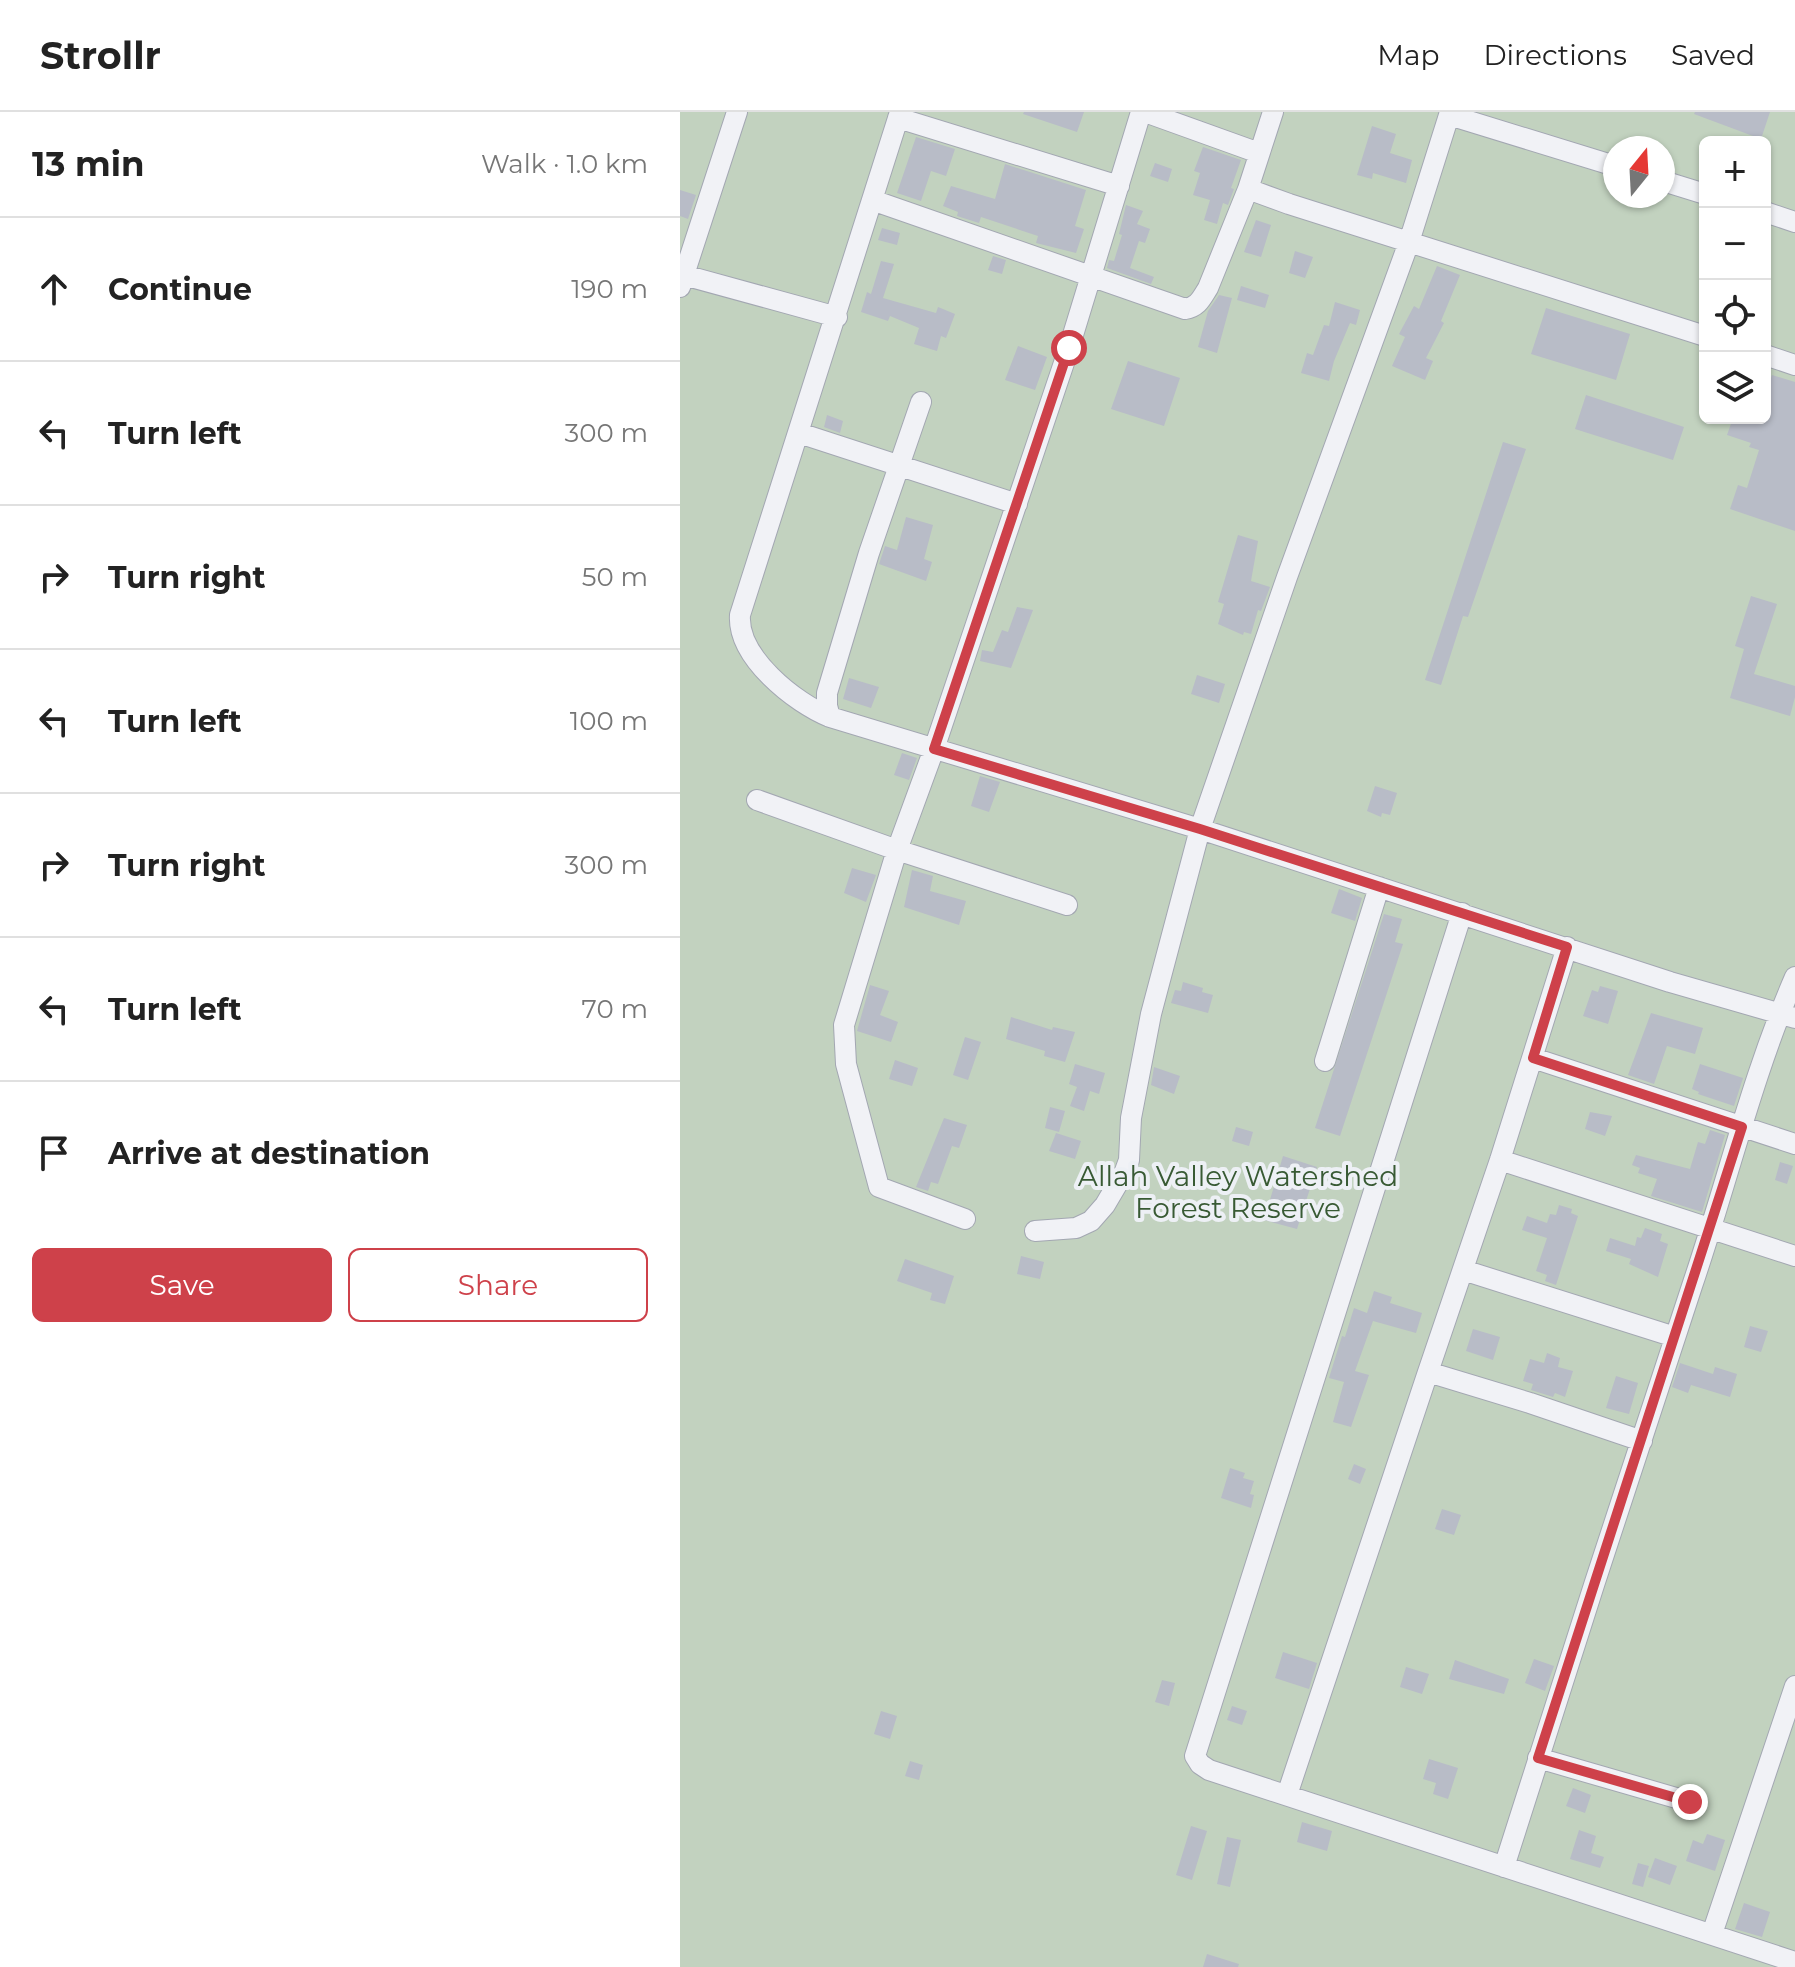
<!DOCTYPE html>
<html lang="en">
<head>
<meta charset="utf-8">
<style>
  :root { --surface:#fff; --page:#f6f6f6; --text:#222; --muted:#767676; --line:#e0e0e0; --accent:#ce414a }
  body { margin:0; font-family:Montserrat,sans-serif; background:var(--page); color:var(--text) }
  .controls { position:absolute; right:24px; top:24px; display:grid; overflow:hidden; border-radius:12px; box-shadow:0 2px 6px #0004 }
  .controls button { width:72px; height:72px; display:grid; place-items:center; padding:0; border:0; border-bottom:2px solid var(--line); background:var(--surface); color:var(--text); font:40px sans-serif }
  .compass { position:absolute; left:923px; top:24px; width:72px; height:72px; border-radius:50%; background:var(--surface); box-shadow:0 2px 6px #0004; rotate:18deg }
  .stop { position:absolute; width:24px; height:24px; margin:-18px; border:6px solid #ce414a; border-radius:50%; background:#fff }
  .stop.end { background:#ce414a; border-color:#fff; box-shadow:0 2px 8px #0008 }
  .list { margin:0; padding:0; list-style:none }
  h2 { display:flex; justify-content:space-between; align-items:center; height:104px; margin:0; padding:0 32px; font-size:34px }
  h2 small { font-size:26px; font-weight:400; color:var(--muted) }
  .list li { display:grid; grid-template-columns:52px 1fr auto; gap:24px; align-items:center; box-sizing:border-box; height:144px; padding:0 32px; border-top:2px solid var(--line) }
  .list b { display:block; font-size:30px; white-space:nowrap }
  .list em { font-size:26px; font-style:normal; color:var(--muted) }
  .actions { display:flex; gap:16px; padding:24px 32px }
  .actions a { flex:1; padding:18px 0; border:2px solid var(--accent); border-radius:12px; text-align:center; font-size:28px; color:var(--accent) }
  .actions .main { background:var(--accent); color:#fff }
  .icon { flex:none; width:44px; height:44px; fill:none; stroke:currentColor; stroke-width:2; stroke-linecap:round; stroke-linejoin:round }
  .map { position:relative; flex:none; width:1115px; height:1855px; overflow:hidden }
  header { display:flex; align-items:center; gap:48px; box-sizing:border-box; height:112px; padding:0 40px; background:var(--surface); border-bottom:2px solid var(--line) }
  header strong { font-size:38px }
  nav { display:flex; gap:44px; margin-inline-start:auto; font-size:28px }
  main { display:flex }
  aside { flex:1; background:var(--surface) }
  .map>svg:first-child { display:block }
  .green { fill:#c2d2bf; fill-rule:evenodd }
  .building { fill:#b8bcc7 }
  .lines { fill:none; stroke-linecap:round; stroke-linejoin:round }
  .minor-casing { stroke:#a3a7b2; stroke-width:22 }
  .minor { stroke:#f1f2f6; stroke-width:20 }
  .route { stroke:#ce414a; stroke-width:10 }
  .labels { text-anchor:middle; stroke-width:8; stroke-linejoin:round; paint-order:stroke }
  .park-label { font-size:28px; fill:#385a34; stroke:#edf0f5 }
</style>
</head>
<body>
<header>
<strong>Strollr</strong>
<nav><a>Map</a><a>Directions</a><a>Saved</a></nav>
</header>
<main>
<aside>
<h2>13 min<small>Walk · 1.0 km</small></h2>
<ul class="list">
<li><svg class="icon" aria-label="ahead" viewBox="0 0 24 24"><path d="M12 20V5M6 11l6-6 6 6"/></svg><div><b>Continue</b></div><em>190 m</em></li>
<li><svg class="icon" aria-label="left" viewBox="0 0 24 24"><path d="M17 20v-9H6M10 6l-5 5 5 5"/></svg><div><b>Turn left</b></div><em>300 m</em></li>
<li><svg class="icon" aria-label="right" viewBox="0 0 24 24"><path d="M7 20v-9h11M14 6l5 5-5 5"/></svg><div><b>Turn right</b></div><em>50 m</em></li>
<li><svg class="icon" aria-label="left" viewBox="0 0 24 24"><path d="M17 20v-9H6M10 6l-5 5 5 5"/></svg><div><b>Turn left</b></div><em>100 m</em></li>
<li><svg class="icon" aria-label="right" viewBox="0 0 24 24"><path d="M7 20v-9h11M14 6l5 5-5 5"/></svg><div><b>Turn right</b></div><em>300 m</em></li>
<li><svg class="icon" aria-label="left" viewBox="0 0 24 24"><path d="M17 20v-9H6M10 6l-5 5 5 5"/></svg><div><b>Turn left</b></div><em>70 m</em></li>
<li><svg class="icon" aria-label="arrive" viewBox="0 0 24 24"><path d="M6 21V4h12l-3 4 3 4H6"/></svg><div><b>Arrive at destination</b></div></li>
</ul>
<div class="actions"><a class="main">Save</a><a>Share</a></div>
</aside>
<div class="map">
<svg width="1115" height="1855" viewBox="0 0 1115 1855">
  <rect width="100%" height="100%" fill="#dee1e8"/>
  <path class="green" d="M0 0H1115V1855H0ZM1025 30H1085V306H1025ZM935 36H983V84H935Z"/>
  <path class="building" d="M344 0H404L397 20 343 2Z
    M1015 0H1090L1081 27 1014 2Z
    M692 14 716 22 710 41 732 48 726 71 693 61 692 67 677 63Z
    M236 25 275 37 266 64 251 59 241 89 217 81Z
    M523 35 561 48 551 76 554 77 548 93 543 91 537 112 524 108 530 88 513 83 520 61 514 59Z
    M475 51 492 57 488 70 470 64Z
    M325 52 406 78 395 114 404 117 396 141 356 131 358 124 301 105 299 111 277 104 278 100 263 94 271 74 315 87Z
    M0 78 16 83 8 107 0 104Z
    M446 93 463 99 457 112 470 117 465 131 459 129 450 156 474 165 471 172 427 156 429 148 434 149 442 123 439 122Z
    M576 108 591 113 581 145 564 140Z
    M202 116 220 121 217 133 198 128Z
    M615 139 633 145 625 166 609 161Z
    M313 144 326 148 322 162 308 158Z
    M201 149 214 152 203 186 256 201 258 195 275 202 266 226 261 224 257 239 234 232 239 216 210 204 208 209 181 200 187 180 191 182Z
    M757 154 780 163 761 209 764 211 746 246 753 249 745 268 712 254 725 225 719 222 734 194 739 197Z
    M561 174 589 183 585 196 557 188Z
    M539 183 552 186 537 241 518 235 528 199Z
    M655 190 680 198 676 213 670 211 654 249 649 269 621 261 627 241 633 243 644 213 649 214Z
    M866 196 950 222 936 268 851 242Z
    M338 234 367 245 355 278 325 268Z
    M448 249 500 266 484 314 431 297Z
    M1092 263 1115 270V419L1050 397 1058 373 1067 376 1079 338 1069 335 1071 331 1047 323 1053 306H1085V283Z
    M906 283 1004 315 993 348 895 317Z
    M147 303 163 309 160 321 144 315Z
    M823 330 846 337 788 505 783 504 761 573 745 568Z
    M226 405 253 413 244 447 252 450 246 469 199 452 205 434 217 438Z
    M558 423 578 429 571 469 590 475 581 499 578 498 571 522 564 520 563 523 538 512 544 492 538 490Z
    M1071 484 1097 492 1074 562 1115 574V585L1110 604 1050 586 1064 537 1055 534Z
    M337 495 353 498 331 556 300 549 302 538 313 540 322 518 328 520Z
    M517 563 545 572 539 591 511 582Z
    M169 566 199 575 191 596 163 587Z
    M222 641 237 646 229 668 214 663Z
    M300 664 320 670 309 700 291 694Z
    M695 674 717 681 710 703 702 701 701 705 687 699Z
    M172 756 196 763 186 790 164 781Z
    M232 758 253 764 250 779 286 789 279 813 224 795Z
    M659 777 682 786 675 809 651 801Z
    M704 802 722 807 715 830 723 832 660 1024 635 1016Z
    M503 870 523 876 522 880 533 883 528 901 491 891 495 878 501 879Z
    M190 873 209 879 200 903 218 910 211 930 177 919Z
    M920 874 938 879 928 912 903 904 912 878 918 880Z
    M971 901 1023 916 1015 942 987 934 974 972 948 963Z
    M331 905 372 918 373 915 395 920 385 950 364 944 365 939 326 927Z
    M285 925 301 930 288 968 273 963Z
    M215 948 238 956 232 974 209 967Z
    M395 952 425 961 419 982 410 979 404 999 390 994 397 975 389 972Z
    M1020 952 1063 966 1054 994 1018 982 1019 980 1012 977Z
    M474 955 500 964 494 982 471 973Z
    M370 995 385 999 379 1020 365 1016Z
    M910 1000 932 1004 925 1024 905 1017Z
    M264 1006 287 1013 279 1036 272 1034 258 1072 251 1070 248 1079 236 1075Z
    M556 1015 573 1020 569 1034 552 1029Z
    M1030 1018 1045 1023 1022 1100 971 1084 977 1067 958 1061 960 1056 952 1053 956 1043 1010 1057 1018 1030 1025 1032Z
    M376 1021 401 1029 395 1047 369 1039Z
    M603 1044 637 1055 617 1117 584 1108Z
    M1100 1050 1113 1054 1107 1072 1095 1068Z
    M879 1093 892 1097 891 1101 898 1104 876 1173 865 1169 867 1163 856 1159 867 1126 842 1118 847 1104 867 1111 870 1102 876 1103Z
    M965 1116 982 1122 980 1129 988 1132 978 1165 949 1152 951 1147 926 1139 930 1126 955 1134 957 1125 961 1126Z
    M341 1144 364 1150 360 1167 337 1162Z
    M225 1147 274 1164 265 1192 250 1188 252 1181 217 1169Z
    M694 1179 712 1185 710 1191 742 1201 736 1221 693 1209 675 1259 689 1263 671 1315 653 1310 664 1270 649 1266 662 1224 665 1225 674 1196 687 1201Z
    M1070 1214 1088 1219 1081 1240 1064 1235Z
    M793 1217 820 1225 813 1248 786 1239Z
    M867 1241 880 1246 878 1255 893 1259 885 1285 875 1281 873 1285 851 1278 853 1272 843 1269 850 1247 864 1251Z
    M1000 1251 1033 1262 1035 1255 1057 1262 1050 1285 1011 1273 1008 1281 992 1275Z
    M936 1264 958 1271 949 1302 926 1296Z
    M674 1352 686 1357 680 1372 668 1367Z
    M550 1356 565 1361 563 1366 574 1369 570 1382 574 1383 571 1396 541 1386Z
    M762 1397 781 1403 774 1423 755 1417Z
    M603 1540 637 1551 629 1577 595 1566Z
    M854 1547 874 1554 865 1579 845 1571Z
    M775 1548 829 1567 824 1582 769 1567Z
    M726 1555 749 1562 742 1582 720 1575Z
    M482 1568 495 1571 489 1594 475 1590Z
    M552 1594 567 1599 562 1613 547 1608Z
    M201 1599 217 1604 210 1627 194 1622Z
    M749 1647 778 1656 768 1687 753 1682 756 1671 743 1667Z
    M230 1649 243 1653 239 1668 225 1664Z
    M893 1676 911 1683 905 1701 886 1694Z
    M622 1710 652 1719 647 1739 617 1730Z
    M511 1714 527 1719 512 1768 496 1763Z
    M899 1718 916 1724 911 1741 924 1745 920 1756 890 1747Z
    M1027 1722 1045 1728 1035 1759 1006 1749 1013 1728 1023 1732Z
    M547 1725 561 1728 550 1775 537 1772Z
    M975 1746 997 1754 990 1773 968 1765Z
    M958 1751 969 1754 963 1775 952 1772Z
    M1064 1791 1090 1800 1082 1825 1055 1817Z
    M527 1842 559 1852 558 1855H523Z"/>
  <g class="lines">
    <g class="minor-casing">
      <path id="minor" d="M465 0 579 41
        M593 0 568 77 609 92 1025 224
        M769 3 935 54
        M218 6 439 74
        M983 69 1025 82
        M192 88 505 197C518 195 521 187 528 176L568 77
        M1085 100 1115 110
        M0 162 157 205
        M0 175 57 0
        M1085 243 1115 253
        M241 290 189 441 147 581V594L150 605 520 717 990 870 1115 906
        M119 321 337 392
        M150 605C115 591 57 545 60 503L220 0
        M77 688 217 738 387 793
        M782 801 515 1644 520 1652 529 1658 1115 1850
        M887 835 820 1048 748 1260 850 1291 962 1329
        M853 946 1115 1032
        M645 949 699 775
        M820 1048 1115 1144
        M285 1107 199 1075 166 952 164 913 217 738 254 637 389 236 461 0
        M355 1119 396 1116 411 1109 425 1093 445 1059 449 1048 451 1006 471 902 520 717 607 465 729 130 770 0
        M783 1158 995 1225
        M858 1646 1010 1690
        M607 1683 748 1260
        M824 1755C885 1561 948 1367 1012 1174 1047 1071 1072 964 1115 865
        M1032 1822 1115 1574"/>
    </g>
    <use href="#minor" class="minor"/>
  </g>
  <g class="lines">
    <path class="route" d="M389 236 254 637 520 717 887 835 853 946 1062 1015 858 1646 1010 1690"/>
  </g>
  <g class="labels">
    <g class="park-label">
      <text x="558" y="1074">Allah Valley Watershed<tspan x="558" dy="32">Forest Reserve</tspan></text>
    </g>
  </g>
</svg>
<div class="controls">
<button>+</button>
<button>−</button>
<button><svg class="icon" aria-label="locate" viewBox="0 0 24 24"><circle cx="12" cy="12" r="6"/><path d="M12 2v4M12 18v4M2 12h4M18 12h4"/></svg></button>
<button><svg class="icon" aria-label="layers" viewBox="0 0 24 24"><path d="M12 4l9 5-9 5-9-5zM3 14l9 5 9-5"/></svg></button>
</div>
<svg class="compass" viewBox="-18 -18 36 36"><path d="M0-13l5 13h-10z" fill="#e53935"/><path d="M0 13l5-13h-10z" fill="#767676"/></svg>
<div class="stop" style="left:389px;top:236px"></div>
<div class="stop end" style="left:1010px;top:1690px"></div>
</div>
</main>
</body>
</html>
